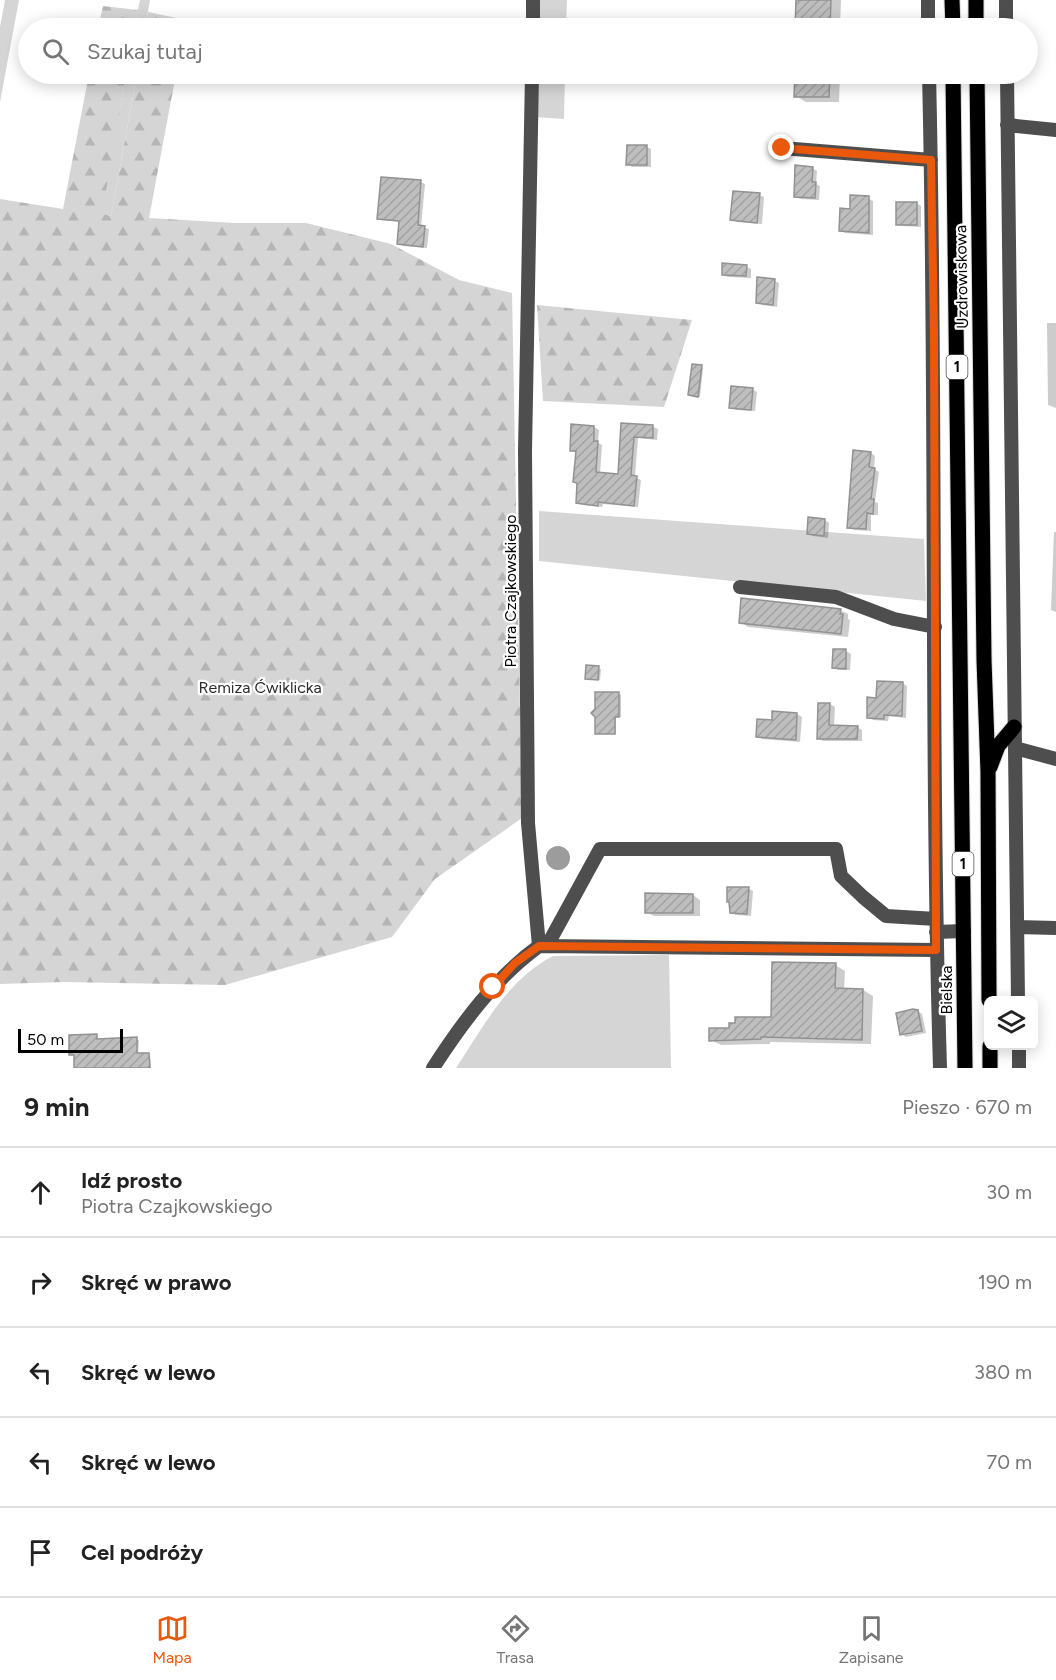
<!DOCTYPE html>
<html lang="pl">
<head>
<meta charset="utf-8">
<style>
  :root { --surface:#fff; --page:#f2f2f2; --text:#222; --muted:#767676; --line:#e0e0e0; --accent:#ea580c }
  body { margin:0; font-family:Figtree,sans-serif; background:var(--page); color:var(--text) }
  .controls { position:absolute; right:18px; bottom:18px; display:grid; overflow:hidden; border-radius:9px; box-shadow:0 3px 15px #0003 }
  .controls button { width:54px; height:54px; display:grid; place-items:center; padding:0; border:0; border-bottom:2px solid var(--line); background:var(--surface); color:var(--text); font:30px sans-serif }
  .scale { position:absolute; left:18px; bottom:15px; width:105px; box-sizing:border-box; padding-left:6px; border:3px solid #000; border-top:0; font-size:16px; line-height:21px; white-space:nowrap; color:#000; -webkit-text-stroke:4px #fff; paint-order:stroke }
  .stop { position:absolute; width:18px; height:18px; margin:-14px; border:4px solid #ea580c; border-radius:50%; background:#fff }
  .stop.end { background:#ea580c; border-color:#fff; box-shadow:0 2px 6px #0008 }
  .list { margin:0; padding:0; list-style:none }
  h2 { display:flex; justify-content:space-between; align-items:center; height:78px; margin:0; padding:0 24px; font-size:26px }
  h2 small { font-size:20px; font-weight:400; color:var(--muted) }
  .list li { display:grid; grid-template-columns:39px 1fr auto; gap:18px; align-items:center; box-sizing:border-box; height:90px; padding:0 24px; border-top:2px solid var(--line) }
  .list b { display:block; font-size:22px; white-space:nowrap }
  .list p { margin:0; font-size:20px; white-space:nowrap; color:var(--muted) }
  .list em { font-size:20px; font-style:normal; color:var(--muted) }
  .icon { flex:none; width:33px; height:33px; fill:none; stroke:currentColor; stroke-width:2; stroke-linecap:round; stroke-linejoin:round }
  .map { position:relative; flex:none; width:1056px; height:1068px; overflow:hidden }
  .search { position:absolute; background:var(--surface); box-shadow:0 3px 15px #0003; left:18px; right:18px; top:18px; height:66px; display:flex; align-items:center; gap:15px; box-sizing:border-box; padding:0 21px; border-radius:33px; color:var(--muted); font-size:22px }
  .sheet { height:528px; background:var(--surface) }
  nav { display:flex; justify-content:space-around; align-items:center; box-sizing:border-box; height:84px; border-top:2px solid var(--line); background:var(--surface); font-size:16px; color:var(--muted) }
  nav a { display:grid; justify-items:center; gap:3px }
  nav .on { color:var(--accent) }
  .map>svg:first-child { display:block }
  .grass { fill:#d5d5d5 }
  .forest { fill:url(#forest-firs) }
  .water { fill:#9c9c9c }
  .shadow { fill:#0003 }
  .building { fill:url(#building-hatch); stroke:#929292; stroke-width:1.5 }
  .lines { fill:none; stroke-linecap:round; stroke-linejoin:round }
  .major-casing { stroke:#dbdbdb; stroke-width:17 }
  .minor { stroke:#4e4e4e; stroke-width:14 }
  .major { stroke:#000; stroke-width:15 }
  .route { stroke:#ea580c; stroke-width:8 }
  .labels { text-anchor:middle; stroke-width:4.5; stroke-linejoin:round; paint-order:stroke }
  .shield { fill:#fff; stroke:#4c4c4c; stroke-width:1.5 }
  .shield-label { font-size:15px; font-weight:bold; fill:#000 }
  .street-label { font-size:16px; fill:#000; stroke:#fff }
  .park-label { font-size:16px; fill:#2c2c2c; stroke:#fff }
</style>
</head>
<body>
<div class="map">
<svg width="1056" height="1068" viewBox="0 0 1056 1068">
  <defs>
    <pattern id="forest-firs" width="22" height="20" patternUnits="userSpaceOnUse" patternTransform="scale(1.5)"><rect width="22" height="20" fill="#d5d5d5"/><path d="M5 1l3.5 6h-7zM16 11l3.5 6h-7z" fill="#b5b5b5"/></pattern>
    <pattern id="building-hatch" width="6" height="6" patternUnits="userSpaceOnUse" patternTransform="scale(1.5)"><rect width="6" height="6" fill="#bebebe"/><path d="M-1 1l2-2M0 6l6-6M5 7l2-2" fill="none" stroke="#a2a2a2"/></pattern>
  </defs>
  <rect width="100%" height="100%" fill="#fff"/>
  <path class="grass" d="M5 0H19L0 102V27Z
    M140 0H150L145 28H134Z
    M538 0H567L566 28H538Z
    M126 74H137L111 216 101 214Z
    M536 74H565L564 119 535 117Z
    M539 511 924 539 926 601 539 561Z
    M669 955 671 1068H456C483 1027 508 979 553 956Z"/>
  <path class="forest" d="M103 6 138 10 134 28H98Z
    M148 12 186 20 184 28H145Z
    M89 74H126L102 214 111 216 137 74H176L149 218 235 223H306L391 244 459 280 512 293 522 818 435 879 392 937 225 985 64 982 0 984V199L63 209Z
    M537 305 692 320 664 407 543 401Z"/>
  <path class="water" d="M546 858a12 12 0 1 1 24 0a12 12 0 1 1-24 0Z"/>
  <path class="shadow" d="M797 0H841L840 28H797Z
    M796 74H840L839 102H806L796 96Z
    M647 147 651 149V167H632L628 164Z
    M812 168 817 171 816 184 820 186 819 200 800 199 795 196Z
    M382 178 421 182 425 184 421 227 429 229 427 248 403 246 399 243 401 222 383 220 379 218Z
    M759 195 764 197 762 224 737 222 732 219Z
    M868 198 873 201V235L845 233 840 230 852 211Z
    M916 203 921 206V227L902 226 898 224Z
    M747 267 751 269V278L728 277 723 274Z
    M775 281 779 283 777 307 762 305 758 302Z
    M1047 323H1056V408L1048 405Z
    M701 367 703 368 700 397 691 396 689 395Z
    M752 389 757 392 755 411 736 410 731 407Z
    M623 424 653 427 658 429 657 440 638 438 635 477 641 480 638 507 603 504 602 507 582 505 577 503 579 484 576 453 571 450 573 426 594 427 599 430 598 443 602 445 600 474 619 476Z
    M871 453 875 456 874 469 879 472 875 502 878 503V515H871V531L854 530 849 527Z
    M825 520 829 523 828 538 813 536 808 533Z
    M1054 532H1056V612L1051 610Z
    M840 610 848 614V619L850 620 848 637 748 627 740 622Z
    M846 651 851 654 850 670H838L834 667Z
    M587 667 601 669 600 680 587 678Z
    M902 683 907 686 906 718 889 716 888 721 873 720 868 717 878 699Z
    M619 694 621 695V717H616V734H599L597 733Z
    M830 704 835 707 834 727H857L862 730V741H823L819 738Z
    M797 714 802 717 800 742 762 739 757 736 773 721Z
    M749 889 753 891 751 916 736 915 731 913Z
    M693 895 700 900V916H654L646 912Z
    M835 965 845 971 844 990H863L873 996 871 1044 770 1042V1044L721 1045 711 1040 731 1029 772 1018Z
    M917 1011 922 1014 926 1033 906 1037 902 1034Z
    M97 1035 98 1040H139L138 1055 150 1056 151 1068H76L75 1055 70 1054Z"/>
  <path class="building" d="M796 0H831L830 28H795Z
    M795 74H830L829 97H794Z
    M627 145H647V165H626Z
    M795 165 813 167 812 182H816L815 198 794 197Z
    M381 177 421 180 418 225 425 226 423 247 397 244 399 221 377 219Z
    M733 191 760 193 757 223 730 220Z
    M850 195 869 196V233L839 231 840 208 850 209Z
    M896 202H917V225H896Z
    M722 263 747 265 746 276 722 275Z
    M757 277 775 279 773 305 756 303Z
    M692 364 702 365 698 397 688 395Z
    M731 386 753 388 751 410 729 408Z
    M621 423 653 425V438L634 437 631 475 637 476 634 506 598 502V506L576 503 577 483 573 482 576 451H570L571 424 594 426V441H598L596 472 618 474Z
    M853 450 871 452 869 467 875 468 871 499H874L873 514 867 513 866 529 847 528Z
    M808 517 825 519 824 536 807 534Z
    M741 598 841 609 840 614H843L841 634 739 623Z
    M833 649H846V669L832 668Z
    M586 665 599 666 598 680 585 679Z
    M877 681 903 682 902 716 884 715V719L867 718V697L876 698Z
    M595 692H619V717H615V734H595V717L591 713 595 709Z
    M818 703H830L829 725 858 726 857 739H817Z
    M772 711 797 713 796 740 756 737 757 719 772 720Z
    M727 887H749L747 914 730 913 729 902H727Z
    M645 893 693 894V913H645Z
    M772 962 836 963 835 988 863 989 862 1040 761 1037V1039L709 1041V1028H729V1023H735V1017H771Z
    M913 1009 918 1010 922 1031 900 1035 896 1013Z
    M97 1034V1039L137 1037V1053H149L150 1068H74V1055H69V1035Z"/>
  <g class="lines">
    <g class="major-casing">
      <path id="major" d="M952 0 953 28
        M976 0V28
        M953 74 965 1068
        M977 74 984 660 988 772 989 1000
        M990 767 998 746 1014 727
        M990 1046V1068"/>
    </g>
    <path class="minor" d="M928 0V28
      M1006 0V28
      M533 28V0
      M929 74C937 405 930 737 940 1068
      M1007 74 1018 1000
      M1007 125 1056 130
      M782 148 931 160
      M740 587 836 597 894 619 935 627
      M1015 748 1056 759
      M1017 927 1056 928
      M936 932 964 931
      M540 946 936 950
      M547 946 600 849H836L841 876 863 897 886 916 936 919
      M1019 1046V1068
      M433 1068C462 1023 496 977 539 946L528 823 525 451 532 74"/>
    <use href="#major" class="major"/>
  </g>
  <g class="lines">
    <path class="route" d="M493 987 515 963 539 946 936 950 934 333 931 160 782 148"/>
  </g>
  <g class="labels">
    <g class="shield">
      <rect x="946.5" y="355" width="21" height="24" rx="4.5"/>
      <rect x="952.5" y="852" width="21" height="24" rx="4.5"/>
    </g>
    <g class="shield-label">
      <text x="957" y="372">1</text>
      <text x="963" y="869">1</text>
    </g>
    <g class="street-label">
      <text transform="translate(961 277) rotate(-91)" y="6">Uzdrowiskowa</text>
      <text transform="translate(510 591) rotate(-90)" y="6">Piotra Czajkowskiego</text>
      <text transform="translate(946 990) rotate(-90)" y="6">Bielska</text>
    </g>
    <g class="park-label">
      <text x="260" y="693">Remiza Ćwiklicka</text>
    </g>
  </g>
</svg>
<div class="controls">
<button><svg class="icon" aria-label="layers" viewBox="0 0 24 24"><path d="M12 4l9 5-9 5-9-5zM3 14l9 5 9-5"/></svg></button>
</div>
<div class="scale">50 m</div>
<div class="stop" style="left:493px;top:987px"></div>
<div class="stop end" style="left:782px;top:148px"></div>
<div class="search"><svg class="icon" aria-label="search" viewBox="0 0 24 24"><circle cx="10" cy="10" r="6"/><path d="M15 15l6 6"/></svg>Szukaj tutaj</div>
</div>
<section class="sheet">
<h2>9 min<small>Pieszo · 670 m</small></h2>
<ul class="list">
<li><svg class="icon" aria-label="ahead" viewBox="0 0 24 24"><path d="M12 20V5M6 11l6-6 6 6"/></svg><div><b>Idź prosto</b><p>Piotra Czajkowskiego</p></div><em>30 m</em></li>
<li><svg class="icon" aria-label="right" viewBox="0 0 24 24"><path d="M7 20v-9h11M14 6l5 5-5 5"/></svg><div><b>Skręć w prawo</b></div><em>190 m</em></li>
<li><svg class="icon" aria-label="left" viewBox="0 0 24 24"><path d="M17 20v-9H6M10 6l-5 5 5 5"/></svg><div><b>Skręć w lewo</b></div><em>380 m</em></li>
<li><svg class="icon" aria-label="left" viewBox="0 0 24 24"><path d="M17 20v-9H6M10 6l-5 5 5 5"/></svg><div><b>Skręć w lewo</b></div><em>70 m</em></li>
<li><svg class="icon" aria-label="arrive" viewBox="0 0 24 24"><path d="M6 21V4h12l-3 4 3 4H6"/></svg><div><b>Cel podróży</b></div></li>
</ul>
</section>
<nav>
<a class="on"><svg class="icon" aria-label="map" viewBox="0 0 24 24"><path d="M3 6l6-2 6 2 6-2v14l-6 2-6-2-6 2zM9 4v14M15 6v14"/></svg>Mapa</a>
<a><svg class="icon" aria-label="directions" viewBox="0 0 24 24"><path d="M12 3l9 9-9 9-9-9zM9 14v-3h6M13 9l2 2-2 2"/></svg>Trasa</a>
<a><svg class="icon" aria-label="saved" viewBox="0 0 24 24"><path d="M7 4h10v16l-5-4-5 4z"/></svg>Zapisane</a>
</nav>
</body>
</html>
